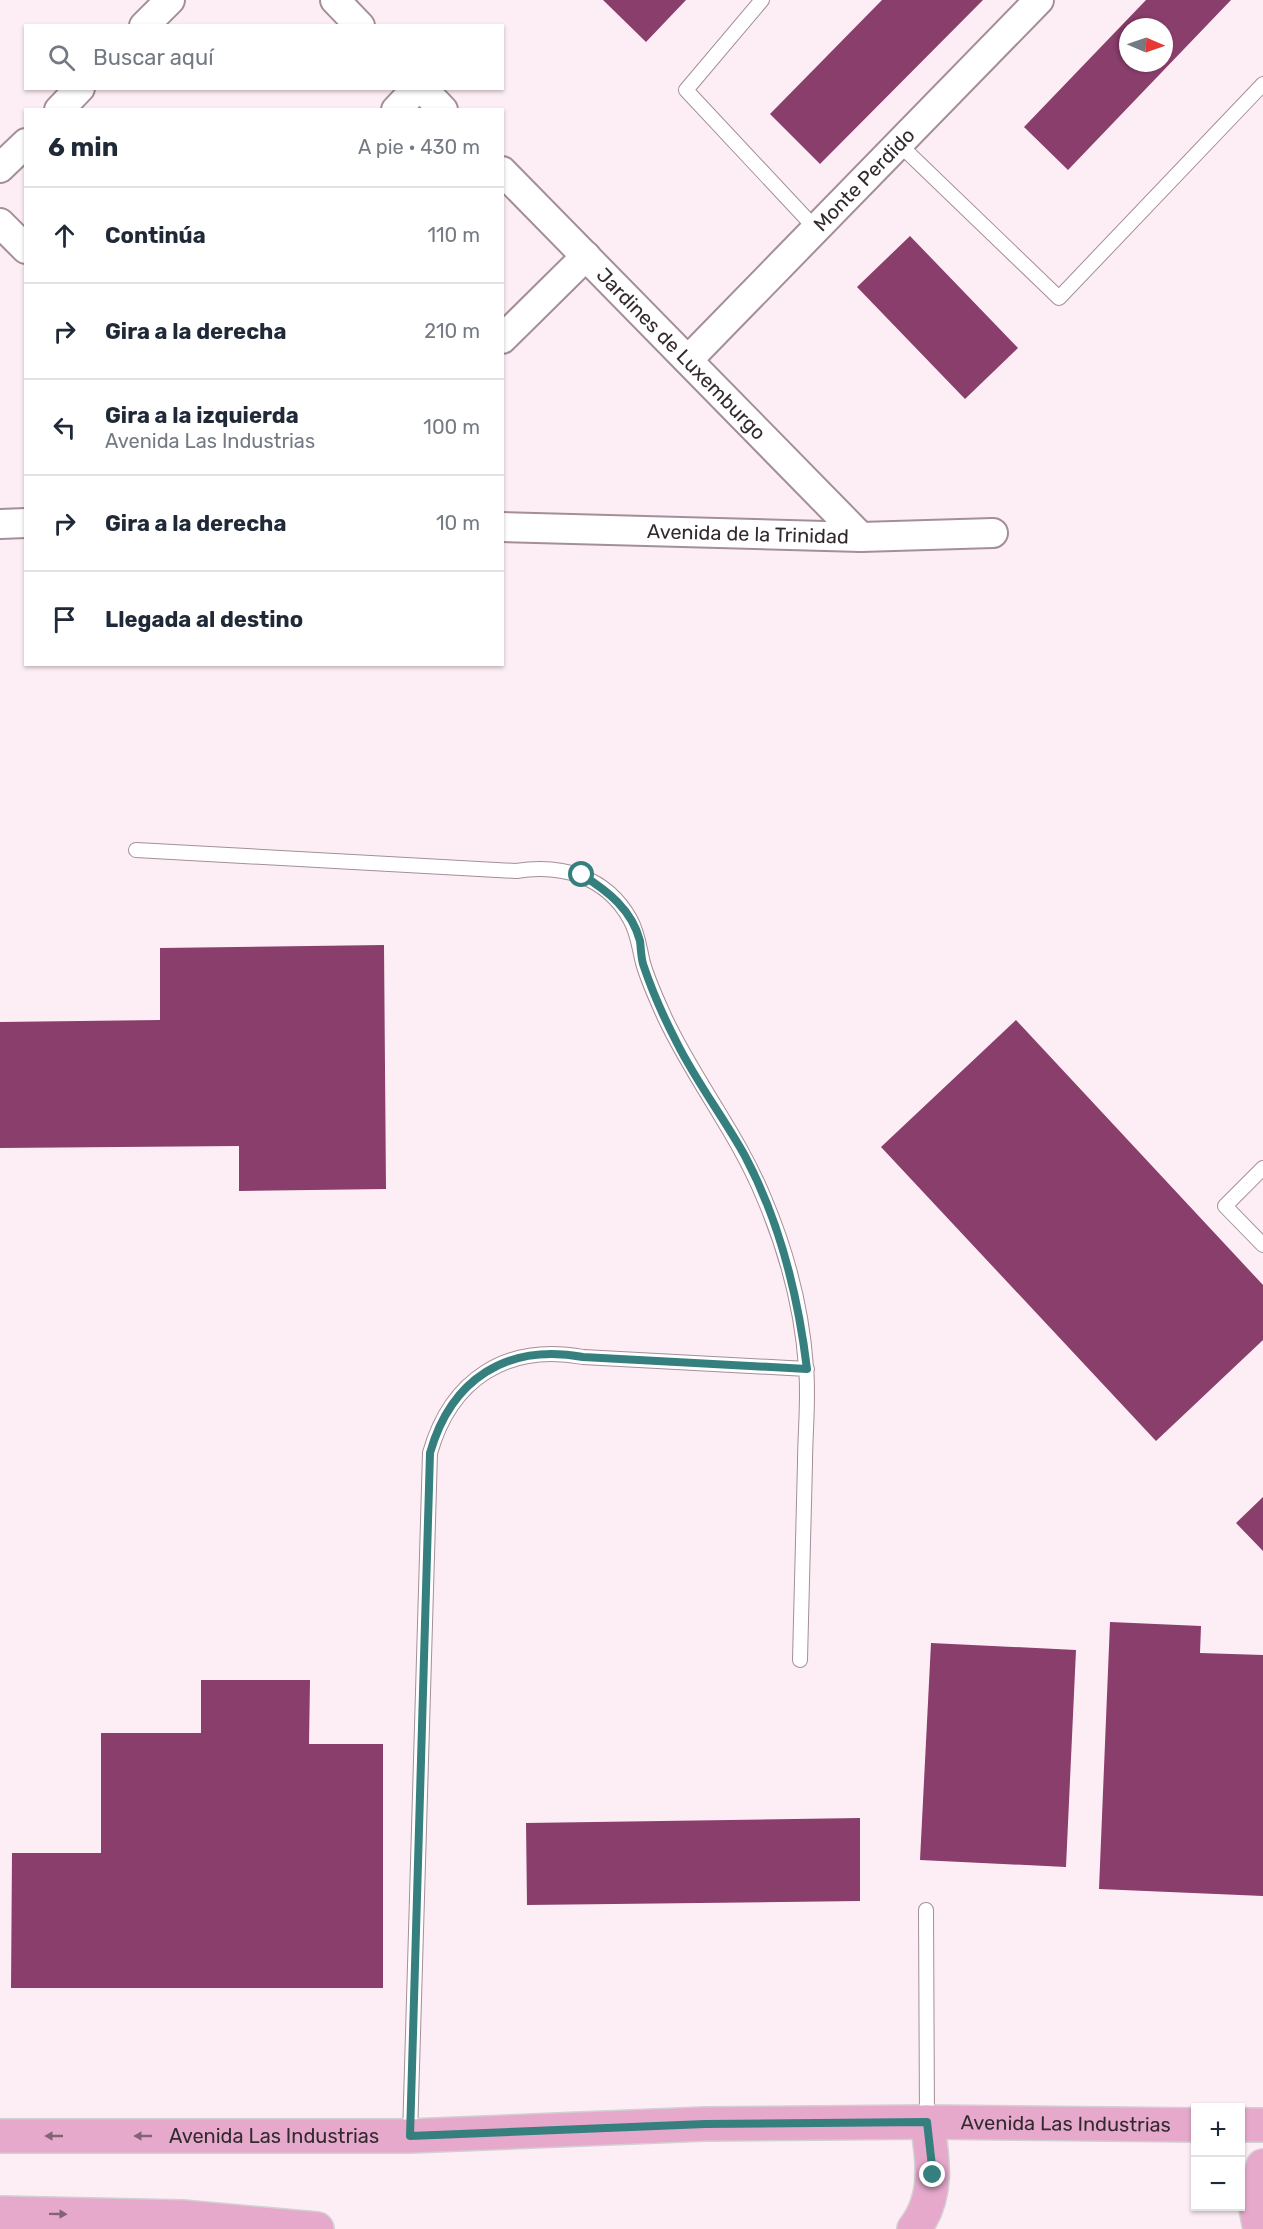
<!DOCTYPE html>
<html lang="es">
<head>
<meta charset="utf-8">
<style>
  :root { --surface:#fff; --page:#f2f2f3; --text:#1f2937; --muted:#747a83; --line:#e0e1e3 }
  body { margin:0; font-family:Rubik,sans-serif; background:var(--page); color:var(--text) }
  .controls { position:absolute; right:18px; bottom:18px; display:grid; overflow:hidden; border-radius:0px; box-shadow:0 2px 4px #0004 }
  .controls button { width:54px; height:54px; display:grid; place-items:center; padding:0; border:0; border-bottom:2px solid var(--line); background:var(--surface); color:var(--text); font:30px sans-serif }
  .compass { position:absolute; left:1119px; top:18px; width:54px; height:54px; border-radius:50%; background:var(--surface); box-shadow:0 2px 4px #0004; rotate:92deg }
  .stop { position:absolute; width:18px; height:18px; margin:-14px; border:4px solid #367f7f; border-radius:50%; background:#fff }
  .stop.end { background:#367f7f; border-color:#fff; box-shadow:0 2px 6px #0008 }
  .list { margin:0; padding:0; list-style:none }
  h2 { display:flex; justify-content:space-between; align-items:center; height:78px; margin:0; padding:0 24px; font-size:26px }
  h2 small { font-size:20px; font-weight:400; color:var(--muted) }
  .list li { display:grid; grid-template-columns:39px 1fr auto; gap:18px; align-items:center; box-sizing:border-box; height:96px; padding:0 24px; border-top:2px solid var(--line) }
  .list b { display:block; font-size:22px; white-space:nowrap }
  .list p { margin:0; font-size:20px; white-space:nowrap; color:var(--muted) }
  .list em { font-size:20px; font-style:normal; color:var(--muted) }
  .icon { flex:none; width:33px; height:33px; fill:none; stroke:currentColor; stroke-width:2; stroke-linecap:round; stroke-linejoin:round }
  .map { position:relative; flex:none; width:1263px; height:2229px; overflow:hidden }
  .search { position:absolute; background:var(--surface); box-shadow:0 2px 4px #0004; left:24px; top:24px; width:480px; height:66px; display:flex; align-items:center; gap:15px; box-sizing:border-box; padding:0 21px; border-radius:0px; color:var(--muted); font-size:22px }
  .panel { position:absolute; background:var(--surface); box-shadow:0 2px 4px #0004; left:24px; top:108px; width:480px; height:558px; border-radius:0px }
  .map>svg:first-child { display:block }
  .building { fill:#893e6b; fill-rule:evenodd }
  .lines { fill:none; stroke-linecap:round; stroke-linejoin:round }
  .service-casing { stroke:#a48e99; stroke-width:16 }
  .minor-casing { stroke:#a48e99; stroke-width:32 }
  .primary-casing { stroke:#d2d0d1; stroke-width:36 }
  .service { stroke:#fff; stroke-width:14 }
  .minor { stroke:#fff; stroke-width:28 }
  .primary { stroke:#e6a9cc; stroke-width:33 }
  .oneway { fill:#846376 }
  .route { stroke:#367f7f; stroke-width:8 }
  .labels { text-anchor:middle; stroke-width:6; stroke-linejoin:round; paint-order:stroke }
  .street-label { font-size:20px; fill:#332a2f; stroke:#fdeef5 }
</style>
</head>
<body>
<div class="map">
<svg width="1263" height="2229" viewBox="0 0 1263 2229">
  <rect width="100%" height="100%" fill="#fdeef5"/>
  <path class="building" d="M603 0H686L646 42Z
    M882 0H983L820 164 770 114Z
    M1146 0H1231L1068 170 1024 127ZM1128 27H1164V63H1128Z
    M910 236 1018 348 965 399 857 287Z
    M384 945 386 1189 239 1191V1146L0 1148V1022L160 1020V948Z
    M1016 1020 1263 1285V1340L1156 1441 881 1147Z
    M1263 1497V1551L1236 1523Z
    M1110 1622 1201 1626 1200 1653 1263 1655V1896L1099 1889Z
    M931 1643 1076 1650 1066 1867 920 1860Z
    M201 1680H310L309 1744H383V1988H11L12 1853H101V1733H201Z
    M860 1818V1901L527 1905 526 1823Z"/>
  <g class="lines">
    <g class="service-casing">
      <path id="service" d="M762 0 686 90 816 229
        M899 144 1059 298 1263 84
        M136 850 516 871C562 864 606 876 630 919 638 933 639 947 643 963 648 981 657 1000 665 1018 694 1080 738 1134 764 1198 787 1252 802 1309 806 1367 809 1398 805 1432 805 1463 803 1529 802 1595 800 1660
        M1263 1168 1225 1206 1263 1245
        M926 1910 927 2122
        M410 2136 430 1453C451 1379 507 1343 583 1357L807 1369"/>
    </g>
    <g class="minor-casing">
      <g id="minor">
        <path d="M335 0 360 26"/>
        <path d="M144 26 170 0"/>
        <path d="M422 88 443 110"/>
        <path d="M59 110 80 88"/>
        <path d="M396 110 417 88"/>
        <path d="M0 168 26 143"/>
        <path id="s1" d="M502 171 861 537"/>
        <path d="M0 223 26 249"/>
        <path d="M502 339 586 256"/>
        <path id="s2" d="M688 360 1039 0"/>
        <path d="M0 524 26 523"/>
        <path id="s3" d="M502 527 861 537 993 533"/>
      </g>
    </g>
    <g class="primary-casing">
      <g id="primary">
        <path d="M1240 2125H1263"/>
        <path id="s4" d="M0 2136H410L705 2124 927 2122 1196 2125"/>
        <path d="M0 2213 182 2217 317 2229"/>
        <path d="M914 2229C939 2197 933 2159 927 2122"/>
        <path d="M1260 2229 1254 2198 1263 2166"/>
      </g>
    </g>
    <use href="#service" class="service"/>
    <use href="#minor" class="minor"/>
    <use href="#primary" class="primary"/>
  </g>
  <defs><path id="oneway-solid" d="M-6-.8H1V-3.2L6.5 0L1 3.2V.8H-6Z" transform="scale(1.5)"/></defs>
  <g class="oneway">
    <use href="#oneway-solid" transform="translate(54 2136) rotate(-180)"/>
    <use href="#oneway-solid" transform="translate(143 2136) rotate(-180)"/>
    <use href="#oneway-solid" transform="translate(58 2214) rotate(1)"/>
  </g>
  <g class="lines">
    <path class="route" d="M582 875C608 891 632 910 640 941 641 949 641 957 643 964 652 991 664 1018 677 1043 697 1083 724 1118 745 1156 780 1222 798 1295 807 1369L583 1357C507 1343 451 1379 430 1453L410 2136 705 2124 927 2122 933 2175"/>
  </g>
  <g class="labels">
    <g class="street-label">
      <text dy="7" stroke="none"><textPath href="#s2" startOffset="252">Monte Perdido</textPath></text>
      <text dy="7" stroke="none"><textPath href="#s1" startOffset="256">Jardines de Luxemburgo</textPath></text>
      <text dy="7" stroke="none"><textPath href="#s3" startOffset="246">Avenida de la Trinidad</textPath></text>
      <text dy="7" stroke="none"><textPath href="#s4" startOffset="1066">Avenida Las Industrias</textPath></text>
      <text dy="7" stroke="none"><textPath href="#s4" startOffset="274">Avenida Las Industrias</textPath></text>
    </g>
  </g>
</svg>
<div class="controls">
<button>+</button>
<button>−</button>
</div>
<svg class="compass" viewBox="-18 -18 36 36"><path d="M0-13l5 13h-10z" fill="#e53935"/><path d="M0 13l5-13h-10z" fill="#747a83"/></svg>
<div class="stop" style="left:582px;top:875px"></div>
<div class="stop end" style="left:933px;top:2175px"></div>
<div class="search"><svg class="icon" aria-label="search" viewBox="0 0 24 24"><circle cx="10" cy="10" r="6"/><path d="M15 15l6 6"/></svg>Buscar aquí</div>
<section class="panel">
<h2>6 min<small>A pie · 430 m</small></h2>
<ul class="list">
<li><svg class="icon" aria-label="ahead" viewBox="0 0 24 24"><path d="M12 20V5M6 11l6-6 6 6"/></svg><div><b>Continúa</b></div><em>110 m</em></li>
<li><svg class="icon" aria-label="right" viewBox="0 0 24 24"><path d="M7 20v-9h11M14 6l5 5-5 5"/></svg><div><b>Gira a la derecha</b></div><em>210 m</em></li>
<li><svg class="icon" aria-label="left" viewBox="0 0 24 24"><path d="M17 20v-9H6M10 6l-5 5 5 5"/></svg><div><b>Gira a la izquierda</b><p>Avenida Las Industrias</p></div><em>100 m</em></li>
<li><svg class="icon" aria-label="right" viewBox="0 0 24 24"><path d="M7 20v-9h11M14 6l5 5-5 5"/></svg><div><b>Gira a la derecha</b></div><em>10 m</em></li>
<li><svg class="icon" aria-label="arrive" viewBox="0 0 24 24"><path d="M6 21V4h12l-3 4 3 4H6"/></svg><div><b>Llegada al destino</b></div></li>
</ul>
</section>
</div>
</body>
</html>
